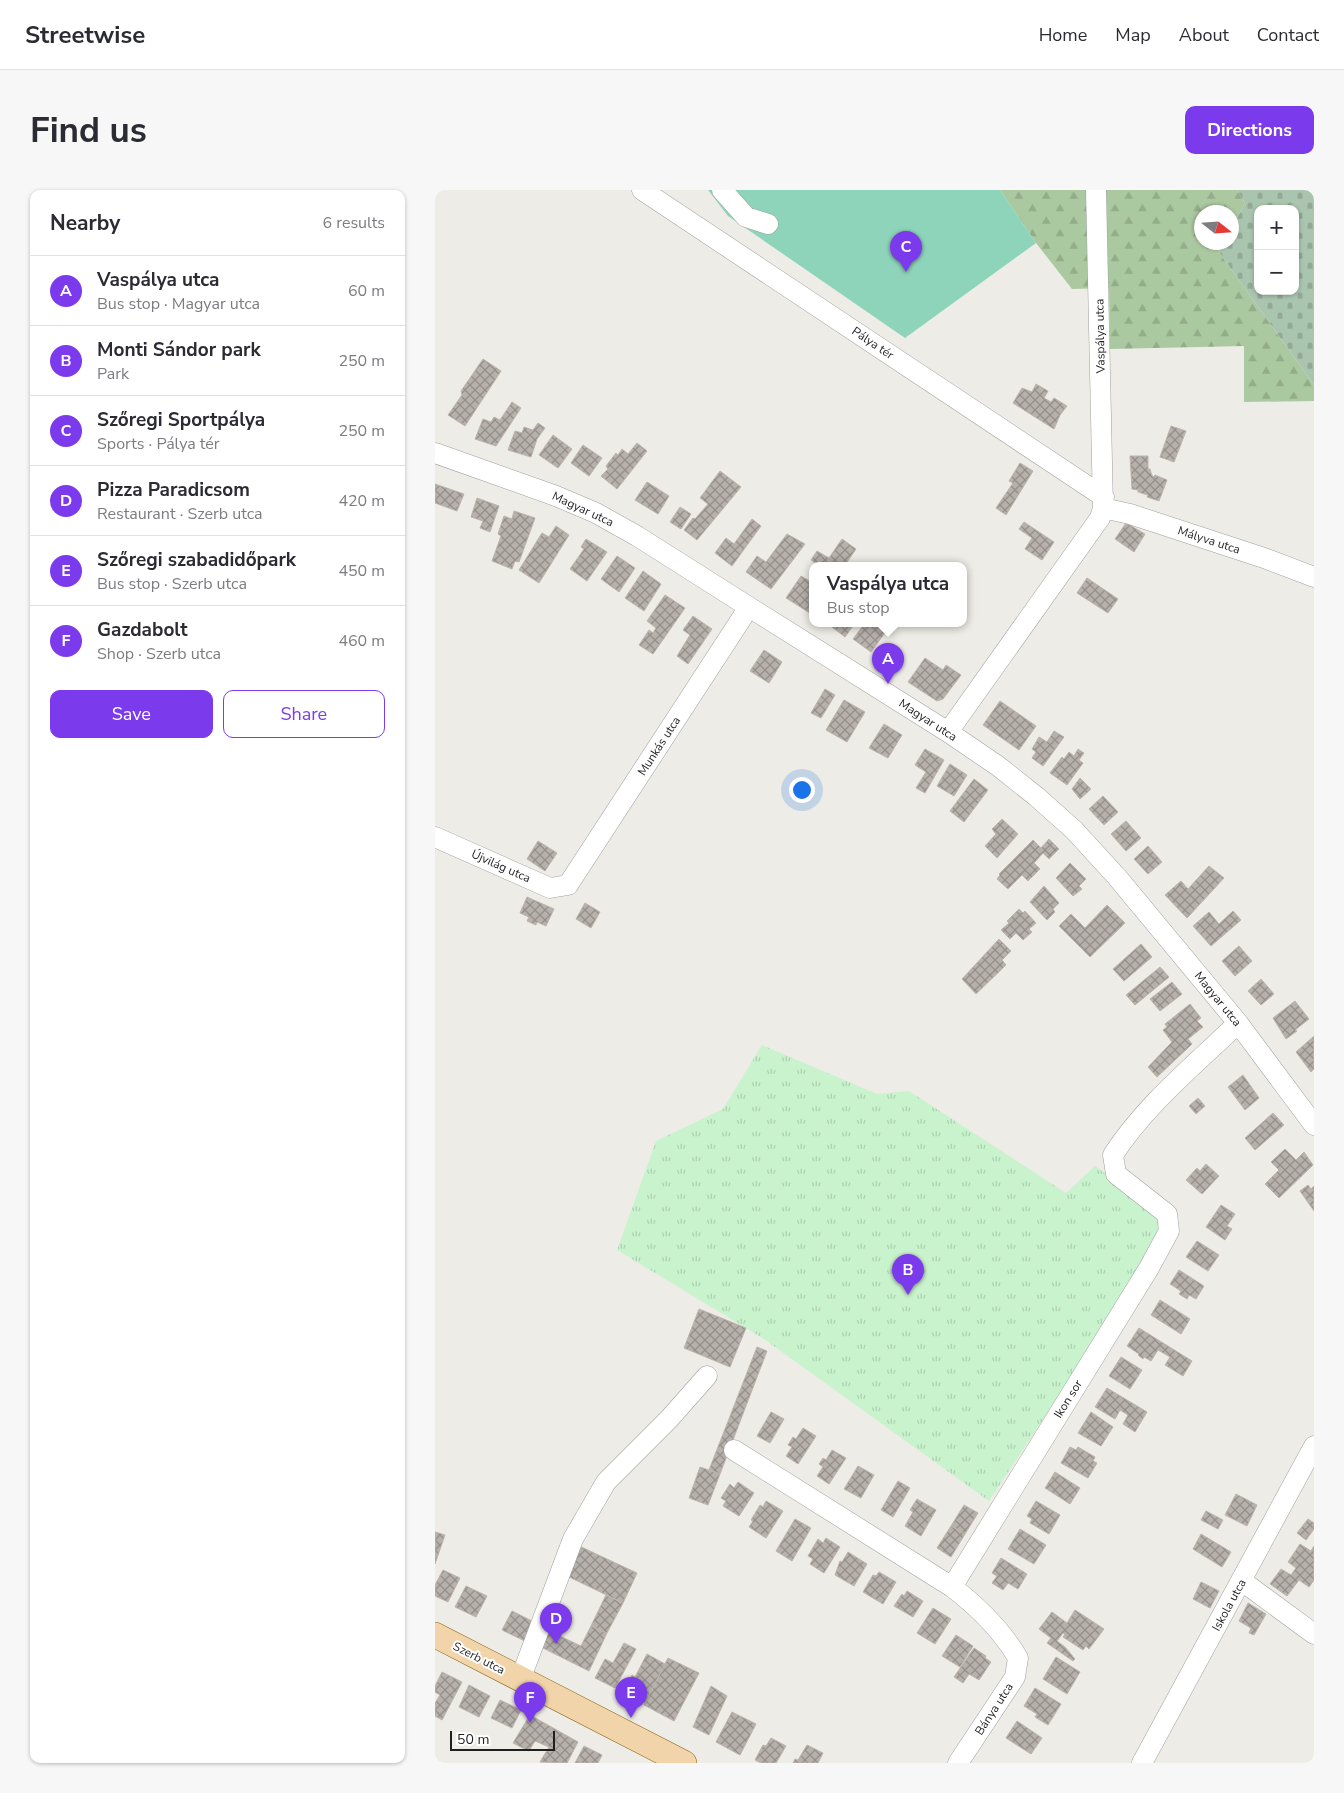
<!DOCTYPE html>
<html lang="en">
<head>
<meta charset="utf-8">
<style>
  :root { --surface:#fff; --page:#f7f7f7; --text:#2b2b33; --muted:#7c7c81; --line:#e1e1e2; --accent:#7c3aed }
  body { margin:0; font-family:"Nunito Sans",sans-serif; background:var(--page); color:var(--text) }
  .controls { position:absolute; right:15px; top:15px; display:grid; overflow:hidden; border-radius:10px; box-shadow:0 1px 4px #0004 }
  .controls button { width:45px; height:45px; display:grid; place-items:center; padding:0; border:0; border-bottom:1px solid var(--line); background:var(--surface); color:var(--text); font:25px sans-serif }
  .compass { position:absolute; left:759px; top:15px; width:45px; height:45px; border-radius:50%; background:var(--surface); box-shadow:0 1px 4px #0004; rotate:107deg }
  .scale { position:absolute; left:15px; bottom:12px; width:105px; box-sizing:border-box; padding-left:5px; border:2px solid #1f1f1f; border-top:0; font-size:14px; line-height:18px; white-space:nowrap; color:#1f1f1f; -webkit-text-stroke:4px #fff; paint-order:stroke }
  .you { position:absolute; left:366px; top:599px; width:18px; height:18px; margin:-12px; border:4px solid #fff; border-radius:50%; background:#1a73e8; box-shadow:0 0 0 8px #1a73e833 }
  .badge { display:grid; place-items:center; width:32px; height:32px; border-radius:50%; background:var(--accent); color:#fff; font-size:16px; font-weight:700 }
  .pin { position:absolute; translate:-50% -41px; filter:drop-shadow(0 1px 2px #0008) }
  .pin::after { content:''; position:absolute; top:26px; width:18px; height:15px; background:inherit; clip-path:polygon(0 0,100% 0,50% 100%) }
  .popup { position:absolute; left:374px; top:372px; width:158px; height:65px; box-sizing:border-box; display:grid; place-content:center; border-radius:10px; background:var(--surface); filter:drop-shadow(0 1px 4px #0005); font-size:16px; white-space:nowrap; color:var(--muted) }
  .popup b { font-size:19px; color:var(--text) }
  .popup::after { content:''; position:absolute; left:50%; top:100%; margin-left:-10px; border:10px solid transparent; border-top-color:var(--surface) }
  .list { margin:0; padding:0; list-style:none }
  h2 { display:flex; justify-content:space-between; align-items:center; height:65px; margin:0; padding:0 20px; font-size:21px }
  h2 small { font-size:16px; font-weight:400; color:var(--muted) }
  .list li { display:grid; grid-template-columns:32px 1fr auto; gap:15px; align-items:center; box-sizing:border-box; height:70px; padding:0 20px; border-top:1px solid var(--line) }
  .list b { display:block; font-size:19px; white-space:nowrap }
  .list p { margin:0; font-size:16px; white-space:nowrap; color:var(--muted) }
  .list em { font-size:16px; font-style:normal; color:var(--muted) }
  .actions { display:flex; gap:10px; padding:15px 20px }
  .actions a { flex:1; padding:11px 0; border:1px solid var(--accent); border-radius:10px; text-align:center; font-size:18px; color:var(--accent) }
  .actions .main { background:var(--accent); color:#fff }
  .map { position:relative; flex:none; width:879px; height:1573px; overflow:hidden; border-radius:10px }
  header { display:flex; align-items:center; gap:30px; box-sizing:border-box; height:70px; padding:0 25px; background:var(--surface); border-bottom:1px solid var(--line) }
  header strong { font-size:24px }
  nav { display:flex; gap:28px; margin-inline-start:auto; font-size:18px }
  .intro { display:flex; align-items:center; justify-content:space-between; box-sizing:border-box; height:120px; padding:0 30px }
  h1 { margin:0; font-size:35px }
  .button { padding:12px 22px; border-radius:10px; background:var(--accent); color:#fff; font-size:18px; font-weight:700 }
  main { display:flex; gap:30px; padding:0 30px }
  aside { flex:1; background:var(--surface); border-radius:10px; box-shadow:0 1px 4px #0004 }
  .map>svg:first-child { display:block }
  .forest { fill:url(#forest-firs) }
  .cemetery { fill:url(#cemetery-stones); fill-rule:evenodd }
  .park { fill:url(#park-tufts) }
  .pitch { fill:#8ed4bb }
  .building { fill:url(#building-cross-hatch); stroke:#beb4aa }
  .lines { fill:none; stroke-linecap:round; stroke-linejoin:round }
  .minor-casing { stroke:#a0a0a0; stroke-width:21 }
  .major-casing { stroke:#886412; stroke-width:26 }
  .minor { stroke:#fff; stroke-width:20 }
  .major { stroke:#f1d4a9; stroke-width:25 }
  .labels { text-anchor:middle; stroke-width:4; stroke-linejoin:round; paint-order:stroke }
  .street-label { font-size:12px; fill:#1f1f1f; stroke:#fff }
</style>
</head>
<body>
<header>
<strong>Streetwise</strong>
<nav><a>Home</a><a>Map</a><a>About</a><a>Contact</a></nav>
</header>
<div class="intro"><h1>Find us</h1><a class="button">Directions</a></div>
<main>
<aside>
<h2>Nearby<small>6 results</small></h2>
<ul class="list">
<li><span class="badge">A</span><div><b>Vaspálya utca</b><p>Bus stop · Magyar utca</p></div><em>60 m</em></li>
<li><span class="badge">B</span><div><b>Monti Sándor park</b><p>Park</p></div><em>250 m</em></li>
<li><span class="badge">C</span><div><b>Szőregi Sportpálya</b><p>Sports · Pálya tér</p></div><em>250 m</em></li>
<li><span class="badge">D</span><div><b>Pizza Paradicsom</b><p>Restaurant · Szerb utca</p></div><em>420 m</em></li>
<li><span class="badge">E</span><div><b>Szőregi szabadidőpark</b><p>Bus stop · Szerb utca</p></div><em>450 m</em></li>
<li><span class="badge">F</span><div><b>Gazdabolt</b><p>Shop · Szerb utca</p></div><em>460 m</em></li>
</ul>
<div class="actions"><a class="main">Save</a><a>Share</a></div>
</aside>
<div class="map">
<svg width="879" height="1573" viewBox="0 0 879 1573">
  <defs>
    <pattern id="forest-firs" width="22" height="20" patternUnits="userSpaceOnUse" patternTransform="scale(1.25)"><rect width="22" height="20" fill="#abc9a0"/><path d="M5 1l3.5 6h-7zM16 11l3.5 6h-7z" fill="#93ac89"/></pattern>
    <pattern id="cemetery-stones" width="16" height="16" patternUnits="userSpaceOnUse" patternTransform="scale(1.25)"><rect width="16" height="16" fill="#aac5af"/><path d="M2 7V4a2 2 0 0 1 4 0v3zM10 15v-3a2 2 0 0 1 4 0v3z" fill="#92a996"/></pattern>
    <pattern id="park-tufts" width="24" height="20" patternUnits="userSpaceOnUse" patternTransform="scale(1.25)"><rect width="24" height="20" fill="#c9f3cd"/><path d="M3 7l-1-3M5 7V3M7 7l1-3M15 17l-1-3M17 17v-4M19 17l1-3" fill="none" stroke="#acd0b0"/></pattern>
    <pattern id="building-cross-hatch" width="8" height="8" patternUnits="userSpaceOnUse" patternTransform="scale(1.25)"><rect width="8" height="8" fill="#b7b1ac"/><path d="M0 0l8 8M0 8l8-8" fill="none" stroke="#948f8b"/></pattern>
  </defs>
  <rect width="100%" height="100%" fill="#eeece6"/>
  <path class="forest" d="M565 0H802L810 13 797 38 796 22H766V52L789 53 784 62 879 195V211L809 212V156L675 159 674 98 637 99 601 53Z"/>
  <path class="cemetery" d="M802 0H879V195L784 62 789 53 796 52 797 38 810 13ZM823 19H860V101H823Z"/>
  <path class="park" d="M327 855 442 904 474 901 631 1003 660 976 725 1023 724 1054 554 1311 329 1149 182 1060 221 951 288 919Z"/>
  <path class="pitch" d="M273 0H565L601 53 470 148 293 26Z"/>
  <path class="building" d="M48 169 66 181 30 236 13 225 27 205 26 201Z
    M601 194 613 201 609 208 616 212 619 208 632 216 625 225 619 239 578 213 587 198 597 202Z
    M77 212 86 218 61 256 40 249 48 229 56 232 59 227 65 230Z
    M103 233 110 238 102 249 96 267 73 260 80 241 87 243 89 237 98 240Z
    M736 236 751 241 739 272 725 267Z
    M118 245 137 259 123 278 104 265Z
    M202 253 212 261 182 299 166 286 173 279 171 276 181 263 183 265 187 259 193 264Z
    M148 255 167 268 154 286 136 273Z
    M695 266H713V279H715L716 283 718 287 720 285 732 290 724 311 712 307 713 305 703 302V300L697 299Z
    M585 273 598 281 571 325 561 318 578 293 574 291Z
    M285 281 306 297 262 350 249 340 258 328 260 329 273 314 265 308Z
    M212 292 234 306 223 324 200 310Z
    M0 294 29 304 22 321 0 313Z
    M42 308 64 316 55 342 45 338 48 331 36 327Z
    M245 317 256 324 246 339 235 332Z
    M79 321 100 328 84 372 80 371 77 379 57 371 66 346 63 344 69 326 77 329Z
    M317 329 326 336 297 376 280 363 291 348 299 354Z
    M589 332 619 352 607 370 590 359 597 348 584 339Z
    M691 333 710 344 699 362 680 349Z
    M121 336 134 345 104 393 84 380 107 343 114 347Z
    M352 344 370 354 336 399 311 382 322 366 331 372Z
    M151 349 172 362 152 391 135 379 149 359 146 357Z
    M407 349 421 359 410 375H383L376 370 382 361 394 368Z
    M182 366 200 378 184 402 166 389Z
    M208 381 226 394 209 421 190 408Z
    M366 386 378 393V425L351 408Z
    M652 388 683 409 673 423 642 403Z
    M230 405 250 418 218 464 204 455 214 440 218 443 221 438 212 431Z
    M258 426 277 439 253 474 242 466 255 445 248 440Z
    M400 433H420L410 447 397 437Z
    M430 433H457L436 462 418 449Z
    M329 460 347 472 334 493 315 481Z
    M490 468 508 480 511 475 526 485 508 509 502 511 473 492Z
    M390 499 400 505 386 528 376 523Z
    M409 510 430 522 412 552 391 540Z
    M565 511 601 536 584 560 548 535Z
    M449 534 467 545 453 568 434 558Z
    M619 541 629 547 608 576 597 568 601 562 597 559 604 547 612 552Z
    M490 559 509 570 490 603 481 598 491 582 480 575Z
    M643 559 649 563 644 570 648 573 632 595 615 583 627 567 629 569 634 562 639 566Z
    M515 574 532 585 519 606 502 596Z
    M645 588 656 599 645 609 637 599Z
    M539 589 553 600 529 632 515 621Z
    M668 606 683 622 669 635 654 619Z
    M567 629 583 644 562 668 550 656 561 644 557 639Z
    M691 631 706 648 691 661 676 644Z
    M614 649 624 659 614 669 608 663 599 673 605 679 593 691 587 685 573 699 562 689 565 685 564 684 598 650 606 658Z
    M103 651 122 663 110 681 92 669Z
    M713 656 727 672 713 684 699 669Z
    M635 673 651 689 644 696 647 699 638 706 621 688Z
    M774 676 789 688 752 728 730 705 746 691 753 699Z
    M609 696 624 713 618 719 620 722 612 730 595 712Z
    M92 707 119 719 111 736 102 732 101 735 92 731 94 727 85 723Z
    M150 713 165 722 156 738 141 729Z
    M672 715 690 733 655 767 624 736 636 724 650 738Z
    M584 719 588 723 590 721 601 733 594 739 597 742 588 750 581 743 575 749 566 740 574 733 572 731Z
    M798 721 806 730 776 756 758 736 774 722 784 734Z
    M564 749 576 761 567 770 571 775 541 804 527 789Z
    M706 754 717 767 689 791 678 779Z
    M804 756 817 771 800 786 787 771Z
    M725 777 734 787 700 815 691 805Z
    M826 789 839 804 826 815 813 801Z
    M737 792 747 804 725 821 715 809Z
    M860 811 874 829 860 840 862 841 851 849 838 828Z
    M755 814 766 828 762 831 768 837 753 849 757 854 722 887 713 877 737 852 728 840 732 837 730 834Z
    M879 846V879L876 882 861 862Z
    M808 885 824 908 810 920 793 897Z
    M763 908 770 916 761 924 754 916Z
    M838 923 849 935 820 960 810 948Z
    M850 959 861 970 869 962 878 975 844 1008 830 994 844 980 836 972Z
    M771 974 784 986 767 1004 751 990 762 978 765 981Z
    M873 995 876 999 879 996V1021L865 1001Z
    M786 1015 800 1024 792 1036 797 1039 790 1050 771 1037Z
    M762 1051 784 1065 773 1081 751 1067Z
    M744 1080 769 1096 761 1109 754 1105 752 1109 744 1104 746 1101 735 1094Z
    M725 1110 755 1129 746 1144 716 1125Z
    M264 1119 311 1138 295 1177 249 1158Z
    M704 1138 757 1171 748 1186 730 1175 735 1167 723 1160 716 1171 709 1167 708 1169 703 1165 704 1164 692 1156Z
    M322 1157 332 1161 285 1284 274 1280Z
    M686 1167 707 1180 695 1199 674 1186Z
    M672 1198 712 1222 700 1242 688 1234 693 1225 685 1220 680 1229 660 1217Z
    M336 1222 349 1229 335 1253 322 1246Z
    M656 1222 678 1237 666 1256 643 1243Z
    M368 1238 381 1246 363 1274 351 1266 357 1257 353 1255 358 1247 361 1249Z
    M635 1257 641 1260 643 1257 660 1267 658 1271 662 1273 653 1288 626 1273Z
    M397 1260 411 1268 394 1294 382 1286 388 1277 384 1274 388 1268 391 1270Z
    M423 1276 439 1285 426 1308 409 1299Z
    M265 1277 285 1284 273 1315 254 1308Z
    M620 1282 645 1298 635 1314 610 1298Z
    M463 1291 475 1298 458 1327 446 1320Z
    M303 1292 319 1303 304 1326 288 1316 291 1311 286 1308 295 1294 299 1298Z
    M801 1304 822 1315 812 1336 790 1325Z
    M482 1309 501 1320 486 1346 470 1336 478 1322 475 1320Z
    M331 1311 348 1321 331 1348 314 1337 318 1331 316 1330 325 1315 328 1317Z
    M601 1311 625 1325 614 1344 595 1333 597 1329 592 1326Z
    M529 1315 543 1323 530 1344 516 1336Z
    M771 1321 788 1330 783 1339 766 1330Z
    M360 1329 376 1338 357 1371 341 1361Z
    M873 1329 879 1333V1339L871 1350 862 1343Z
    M516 1336 530 1344 516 1367 502 1358Z
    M585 1339 611 1355 599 1374 573 1359Z
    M0 1342 10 1345 0 1374Z
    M766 1344 796 1362 787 1377 758 1359Z
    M391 1348 405 1357 389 1383 375 1374 378 1369 373 1366 383 1349 388 1353Z
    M865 1354 876 1361 879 1356V1390L874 1397 864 1390 852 1406 835 1394 846 1379 856 1385 861 1378 853 1372Z
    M142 1355 202 1383 188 1413 128 1384Z
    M413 1362 432 1374 419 1396 400 1385 405 1371 407 1372Z
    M566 1368 592 1384 583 1399 573 1393 568 1400 557 1393 562 1386 557 1383Z
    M8 1380 25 1388 13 1412 0 1406V1395Z
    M444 1382 461 1392 448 1414 428 1402 438 1385 441 1386Z
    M766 1392 784 1401 775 1418 758 1409Z
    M31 1396 52 1406 41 1427 20 1417Z
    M472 1401 488 1411 478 1427 459 1416 467 1404 469 1406Z
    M171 1405 188 1413 172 1443 156 1436Z
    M813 1413 831 1424 819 1445 814 1443 816 1438 804 1431Z
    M498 1418 516 1429 500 1454 482 1443Z
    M640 1420 669 1439 654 1459 651 1456 648 1460 628 1447 630 1444 628 1443 622 1451 630 1457 640 1469 638 1471 612 1453 616 1448 604 1439 617 1422 632 1433Z
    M77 1421 103 1434 94 1453 67 1440Z
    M156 1436 172 1443 154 1481 106 1457 114 1441 146 1456Z
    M521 1445 538 1456 525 1477 507 1466Z
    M189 1453 201 1459 180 1498 160 1488 170 1469 178 1473Z
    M539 1458 551 1466 550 1468 556 1472 544 1490 534 1484 528 1493 519 1487Z
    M212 1464 230 1474 210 1513 189 1503 197 1485 200 1487Z
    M621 1467 645 1482 632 1504 608 1489Z
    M233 1468 264 1483 239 1531 209 1515Z
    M7 1482 27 1492 7 1530 0 1526V1513L5 1505 0 1502V1496Z
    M34 1495 55 1506 44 1527 24 1517Z
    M276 1496 292 1506 274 1545 258 1537Z
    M600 1498 626 1514 613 1535 600 1527 602 1524 589 1516Z
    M65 1510 86 1520 77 1538 56 1528Z
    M297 1522 321 1534 305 1565 281 1552Z
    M95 1525 143 1552 132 1573 105 1572 114 1557 100 1551 94 1561 78 1553Z
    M582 1531 607 1548 596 1564 571 1548Z
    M336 1548 351 1556 341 1573H326L320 1570 328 1555 331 1556Z
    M372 1555 388 1563 383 1573H358L360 1569 363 1570Z
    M149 1556 167 1565 163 1573H140Z"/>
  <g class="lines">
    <g class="minor-casing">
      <path id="minor" d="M207 0 669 307
        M287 0 311 27 333 34
        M0 263 121 306 161 323 202 346 314 417 513 542 563 576 602 607 639 640 682 687 803 833 879 935
        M668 318 695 324 829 368 879 387
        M513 542 665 328 668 318 661 0
        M0 647 115 698 133 695 314 417
        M299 1260 517 1397 714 1078 734 1041 732 1024 681 984 678 965C711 914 760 875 803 833
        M807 1391 879 1444
        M517 1397C542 1416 567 1441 583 1468L580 1487 523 1573
        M85 1490 138 1349 171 1292 234 1229 272 1186
        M707 1573 879 1256"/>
    </g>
    <g class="major-casing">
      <path id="major" d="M0 1445 249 1573"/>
    </g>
    <use href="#minor" class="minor"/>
    <use href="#major" class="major"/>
  </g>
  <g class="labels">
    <g class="street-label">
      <text transform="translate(665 146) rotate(-91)" y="4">Vaspálya utca</text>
      <text transform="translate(438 153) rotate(34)" y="4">Pálya tér</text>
      <text transform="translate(148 319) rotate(25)" y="4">Magyar utca</text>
      <text transform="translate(774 350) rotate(18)" y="4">Mályva utca</text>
      <text transform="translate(493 530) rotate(33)" y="4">Magyar utca</text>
      <text transform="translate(224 556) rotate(-57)" y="4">Munkás utca</text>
      <text transform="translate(66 676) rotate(24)" y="4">Újvilág utca</text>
      <text transform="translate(783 809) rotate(51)" y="4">Magyar utca</text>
      <text transform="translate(633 1209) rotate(-58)" y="4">Ikon sor</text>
      <text transform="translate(794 1415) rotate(-61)" y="4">Iskola utca</text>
      <text transform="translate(44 1468) rotate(27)" y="4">Szerb utca</text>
      <text transform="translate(559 1519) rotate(-57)" y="4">Bánya utca</text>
    </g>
  </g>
</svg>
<div class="controls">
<button>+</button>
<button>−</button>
</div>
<svg class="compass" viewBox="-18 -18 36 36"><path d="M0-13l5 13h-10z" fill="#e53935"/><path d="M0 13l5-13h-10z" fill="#7c7c81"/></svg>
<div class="scale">50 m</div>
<div class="you"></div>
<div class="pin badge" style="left:453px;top:494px">A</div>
<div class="popup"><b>Vaspálya utca</b>Bus stop</div>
<div class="pin badge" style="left:473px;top:1105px">B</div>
<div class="pin badge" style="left:471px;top:82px">C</div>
<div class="pin badge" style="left:121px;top:1454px">D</div>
<div class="pin badge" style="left:196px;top:1528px">E</div>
<div class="pin badge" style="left:95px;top:1533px">F</div>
</div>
</main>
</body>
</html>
